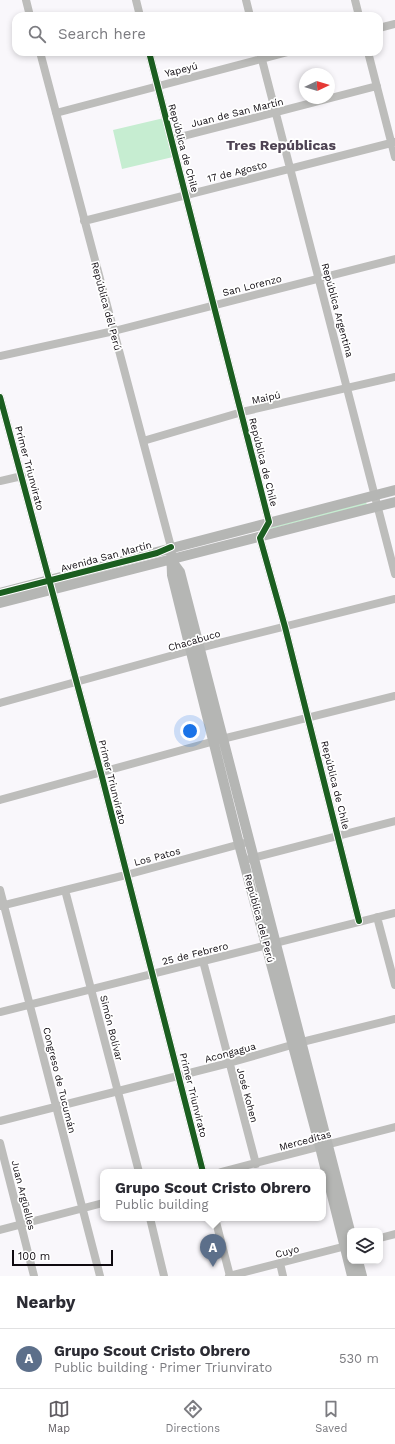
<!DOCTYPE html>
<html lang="en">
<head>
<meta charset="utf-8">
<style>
  :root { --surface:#fff; --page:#f7f7f7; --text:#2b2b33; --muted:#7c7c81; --line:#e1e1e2; --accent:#615d62 }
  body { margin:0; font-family:"Work Sans",sans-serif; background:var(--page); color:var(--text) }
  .controls { position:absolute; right:12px; bottom:12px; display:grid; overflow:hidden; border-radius:8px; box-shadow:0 2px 6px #0003 }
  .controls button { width:36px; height:36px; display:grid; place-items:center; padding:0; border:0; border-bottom:1px solid var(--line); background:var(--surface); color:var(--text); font:20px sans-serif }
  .compass { position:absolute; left:299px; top:68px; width:36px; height:36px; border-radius:50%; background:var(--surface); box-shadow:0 2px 6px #0003; rotate:86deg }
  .scale { position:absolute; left:12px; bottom:10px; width:101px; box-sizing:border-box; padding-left:4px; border:2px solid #0f0a10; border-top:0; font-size:11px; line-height:14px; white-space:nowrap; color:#0f0a10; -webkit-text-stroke:3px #fff; paint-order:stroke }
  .you { position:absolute; left:190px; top:731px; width:14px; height:14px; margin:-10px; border:3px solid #fff; border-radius:50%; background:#1a73e8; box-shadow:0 0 0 6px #1a73e833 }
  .badge { display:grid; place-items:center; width:26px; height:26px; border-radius:50%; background:var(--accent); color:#fff; font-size:13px; font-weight:700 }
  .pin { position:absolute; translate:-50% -33px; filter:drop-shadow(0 1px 2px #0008) }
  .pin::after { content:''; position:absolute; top:21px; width:14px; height:12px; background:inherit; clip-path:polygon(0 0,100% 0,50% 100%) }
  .popup { position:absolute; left:100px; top:1169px; width:226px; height:52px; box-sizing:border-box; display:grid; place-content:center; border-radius:8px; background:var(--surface); filter:drop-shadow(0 1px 3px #0005); font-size:13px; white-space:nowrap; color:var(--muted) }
  .popup b { font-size:15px; color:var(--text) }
  .popup::after { content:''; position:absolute; left:50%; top:100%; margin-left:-8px; border:8px solid transparent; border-top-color:var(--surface) }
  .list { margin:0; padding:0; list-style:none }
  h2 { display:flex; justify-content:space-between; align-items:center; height:52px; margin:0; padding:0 16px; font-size:17px }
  h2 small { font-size:13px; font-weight:400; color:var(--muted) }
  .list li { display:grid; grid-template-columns:26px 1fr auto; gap:12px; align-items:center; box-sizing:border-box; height:60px; padding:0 16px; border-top:1px solid var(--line) }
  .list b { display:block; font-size:15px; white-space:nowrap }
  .list p { margin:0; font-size:13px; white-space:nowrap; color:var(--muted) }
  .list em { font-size:13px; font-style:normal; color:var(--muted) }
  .icon { flex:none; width:22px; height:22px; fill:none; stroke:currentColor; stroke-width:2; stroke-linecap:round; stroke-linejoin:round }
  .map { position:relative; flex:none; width:395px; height:1276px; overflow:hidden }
  .search { position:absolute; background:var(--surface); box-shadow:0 2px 6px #0003; left:12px; right:12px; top:12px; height:44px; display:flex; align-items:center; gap:10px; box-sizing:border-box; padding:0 14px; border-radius:12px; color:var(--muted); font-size:15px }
  .sheet { height:112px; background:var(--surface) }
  nav { display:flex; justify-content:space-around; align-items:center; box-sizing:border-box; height:56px; border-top:1px solid var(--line); background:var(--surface); font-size:11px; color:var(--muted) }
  nav a { display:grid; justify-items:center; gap:2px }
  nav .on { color:var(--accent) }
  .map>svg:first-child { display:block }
  .green { fill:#c6edd1 }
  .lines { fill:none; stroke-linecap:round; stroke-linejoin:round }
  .minor { stroke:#bdbdbb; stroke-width:8 }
  .major { stroke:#b5b6b4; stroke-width:10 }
  .cycleway-casing { stroke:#fff; stroke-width:8 }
  .cycleway { stroke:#1b5e20; stroke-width:6 }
  .labels { text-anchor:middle; stroke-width:3.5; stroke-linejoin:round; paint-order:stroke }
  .street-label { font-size:10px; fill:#0f0a10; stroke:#fff }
  .district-label { font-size:14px; font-weight:bold; fill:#4e4353; stroke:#fff }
</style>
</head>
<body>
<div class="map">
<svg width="395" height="1276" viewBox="0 0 395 1276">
  <rect width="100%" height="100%" fill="#f9f7fb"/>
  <path class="green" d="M164 118 173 157 122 169 113 130Z
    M366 502 367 505 270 529 271 527Z"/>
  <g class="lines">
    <path class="minor" d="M26 0 30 16
      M136 0 140 16
      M246 0 250 16
      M355 0 359 16
      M379 28 395 24
      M40 52 171 547
      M149 52 269 522 260 538 285 627 359 921
      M260 52 395 574
      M368 52 395 157
      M56 113 288 52
      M172 139 377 86
      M84 221 395 142
      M0 356 114 331 395 259
      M0 397 101 773 203 1172
      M143 441 242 412 395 377
      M0 481 22 476
      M0 703 199 648 395 599
      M0 800 222 739 395 696
      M249 859 395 821
      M0 890 100 1276
      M65 890 139 1172
      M0 906 126 875 248 842
      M377 917 395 985
      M203 961 256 1164
      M0 1012 395 913
      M0 1121 229 1063 302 1042 395 1019
      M0 1143 34 1276
      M221 1172 395 1127
      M150 1218 164 1276
      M215 1218 230 1276
      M0 1230 103 1203
      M380 1238 395 1234
      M280 1263 283 1276
      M229 1276 350 1245"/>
    <path class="major" d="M171 547 172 575 191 652 239 844 320 1147 352 1276
      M171 560 180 572 350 1231
      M0 593 395 490
      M0 603 395 502
      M358 1261 362 1276"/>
    <g class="cycleway-casing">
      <path id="cycleway" d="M149 52 269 522 260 538 285 627 359 921
        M0 397 101 773 203 1172
        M0 593 157 553 171 547"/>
    </g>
    <use href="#cycleway" class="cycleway"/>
  </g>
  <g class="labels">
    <g class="street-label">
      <text transform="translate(181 69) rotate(-14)" y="4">Yapeyú</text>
      <text transform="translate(237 112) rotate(-14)" y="4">Juan de San Martín</text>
      <text transform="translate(184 148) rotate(75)" y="4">República de Chile</text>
      <text transform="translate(237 171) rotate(-14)" y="4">17 de Agosto</text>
      <text transform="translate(252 285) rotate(-14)" y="4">San Lorenzo</text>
      <text transform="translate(107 306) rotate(75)" y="4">República del Perú</text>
      <text transform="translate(338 310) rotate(75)" y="4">República Argentina</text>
      <text transform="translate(266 397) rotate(-12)" y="4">Maipú</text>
      <text transform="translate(264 462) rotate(76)" y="4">República de Chile</text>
      <text transform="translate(30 468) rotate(75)" y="4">Primer Triunvirato</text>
      <text transform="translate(106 556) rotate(-15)" y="4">Avenida San Martín</text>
      <text transform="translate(194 640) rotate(-16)" y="4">Chacabuco</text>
      <text transform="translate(113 782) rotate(76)" y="4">Primer Triunvirato</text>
      <text transform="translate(336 785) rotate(76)" y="4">República de Chile</text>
      <text transform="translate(157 856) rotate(-15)" y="4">Los Patos</text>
      <text transform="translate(260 918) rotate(75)" y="4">República del Perú</text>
      <text transform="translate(195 953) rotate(-14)" y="4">25 de Febrero</text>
      <text transform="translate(112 1028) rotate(76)" y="4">Simón Bolívar</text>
      <text transform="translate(230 1052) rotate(-15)" y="4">Acongagua</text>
      <text transform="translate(60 1080) rotate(76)" y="4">Congreso de Tucumán</text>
      <text transform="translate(194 1095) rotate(76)" y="4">Primer Triunvirato</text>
      <text transform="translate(248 1095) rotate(75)" y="4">José Kohen</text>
      <text transform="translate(305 1140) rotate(-15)" y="4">Merceditas</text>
      <text transform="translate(24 1195) rotate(76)" y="4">Juan Argüelles</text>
      <text transform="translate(287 1251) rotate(-15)" y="4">Cuyo</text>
    </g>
    <g class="district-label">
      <text x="281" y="150">Tres Repúblicas</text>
    </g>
  </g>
</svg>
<div class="controls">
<button><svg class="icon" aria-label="layers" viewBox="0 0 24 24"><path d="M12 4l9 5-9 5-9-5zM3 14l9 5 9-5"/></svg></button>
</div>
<svg class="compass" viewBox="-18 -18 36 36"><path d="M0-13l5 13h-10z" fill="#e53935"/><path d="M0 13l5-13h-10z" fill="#7c7c81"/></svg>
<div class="scale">100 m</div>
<div class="you"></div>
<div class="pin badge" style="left:213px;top:1267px;background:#5c6f8a">A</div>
<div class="popup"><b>Grupo Scout Cristo Obrero</b>Public building</div>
<div class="search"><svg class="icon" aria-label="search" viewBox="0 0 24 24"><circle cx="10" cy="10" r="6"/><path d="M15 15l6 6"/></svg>Search here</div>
</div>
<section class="sheet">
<h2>Nearby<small></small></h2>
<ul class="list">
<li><span class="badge" style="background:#5c6f8a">A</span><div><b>Grupo Scout Cristo Obrero</b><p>Public building · Primer Triunvirato</p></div><em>530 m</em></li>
</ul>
</section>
<nav>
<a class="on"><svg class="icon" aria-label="map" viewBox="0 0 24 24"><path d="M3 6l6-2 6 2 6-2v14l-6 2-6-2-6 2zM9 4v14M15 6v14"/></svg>Map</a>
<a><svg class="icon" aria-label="directions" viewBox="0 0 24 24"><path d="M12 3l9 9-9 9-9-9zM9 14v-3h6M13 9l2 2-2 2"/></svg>Directions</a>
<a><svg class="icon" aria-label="saved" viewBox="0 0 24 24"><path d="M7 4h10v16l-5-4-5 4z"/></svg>Saved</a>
</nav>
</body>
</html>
